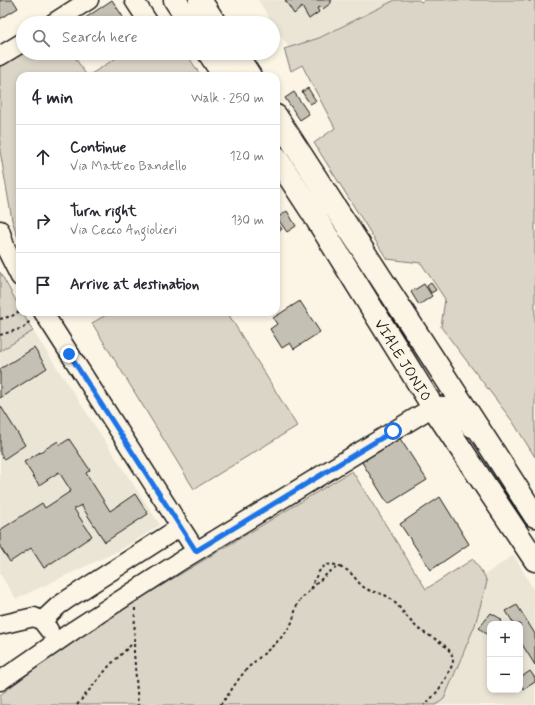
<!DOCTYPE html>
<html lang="en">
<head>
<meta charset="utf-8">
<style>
  :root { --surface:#fff; --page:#f7f7f7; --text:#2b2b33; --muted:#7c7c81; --line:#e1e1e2 }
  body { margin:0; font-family:Mynerve,sans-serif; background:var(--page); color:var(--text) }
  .controls { position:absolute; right:12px; bottom:12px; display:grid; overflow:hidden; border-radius:8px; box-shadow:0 2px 6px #0003 }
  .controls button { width:36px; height:36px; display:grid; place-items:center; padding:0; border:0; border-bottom:1px solid var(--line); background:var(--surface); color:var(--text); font:20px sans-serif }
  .stop { position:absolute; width:12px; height:12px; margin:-9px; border:3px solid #1a73e8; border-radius:50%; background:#fff }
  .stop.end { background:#1a73e8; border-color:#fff; box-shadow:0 1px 4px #0008 }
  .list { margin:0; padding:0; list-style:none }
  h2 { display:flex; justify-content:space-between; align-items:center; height:52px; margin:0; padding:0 16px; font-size:17px }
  h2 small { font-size:13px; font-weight:400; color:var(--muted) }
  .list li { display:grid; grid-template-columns:26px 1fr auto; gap:12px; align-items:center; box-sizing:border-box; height:64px; padding:0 16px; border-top:1px solid var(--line) }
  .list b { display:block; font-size:15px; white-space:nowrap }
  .list p { margin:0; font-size:13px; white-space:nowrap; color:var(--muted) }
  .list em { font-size:13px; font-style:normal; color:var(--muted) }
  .icon { flex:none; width:22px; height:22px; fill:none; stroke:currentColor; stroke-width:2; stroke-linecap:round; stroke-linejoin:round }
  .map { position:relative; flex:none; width:535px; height:705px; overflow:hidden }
  .search { position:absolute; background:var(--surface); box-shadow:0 2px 6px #0003; left:16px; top:16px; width:264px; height:44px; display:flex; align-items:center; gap:10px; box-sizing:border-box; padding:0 14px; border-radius:22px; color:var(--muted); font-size:15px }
  .panel { position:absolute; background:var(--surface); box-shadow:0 2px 6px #0003; left:16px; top:72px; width:264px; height:244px; border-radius:12px }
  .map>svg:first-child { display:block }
  .built { fill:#ebe5d6; fill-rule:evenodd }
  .green { fill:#dbd5c8; stroke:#7c7872 }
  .building { fill:#c4c0b3; stroke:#1c1c1c }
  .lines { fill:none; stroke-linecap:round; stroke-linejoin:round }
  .minor-casing { stroke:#1c1c1c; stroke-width:21 }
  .major-casing { stroke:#1c1c1c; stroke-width:25 }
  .path { stroke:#1c1c1c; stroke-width:2; stroke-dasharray:3 3; stroke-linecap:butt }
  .minor { stroke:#fcf5e5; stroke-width:18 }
  .major { stroke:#fcf5e5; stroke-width:22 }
  .route { stroke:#1a73e8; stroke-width:5 }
  .labels { text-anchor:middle; stroke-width:3.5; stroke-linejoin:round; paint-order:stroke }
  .street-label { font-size:15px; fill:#1c1c1c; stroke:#fcf5e5 }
</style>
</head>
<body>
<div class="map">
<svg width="535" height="705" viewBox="0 0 535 705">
  <rect width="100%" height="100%" fill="#fcf5e5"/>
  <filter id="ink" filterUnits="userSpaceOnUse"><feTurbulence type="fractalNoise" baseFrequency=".025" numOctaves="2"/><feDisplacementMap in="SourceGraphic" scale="8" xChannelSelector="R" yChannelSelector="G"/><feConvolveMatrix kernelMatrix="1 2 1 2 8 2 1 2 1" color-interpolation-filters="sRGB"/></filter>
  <g filter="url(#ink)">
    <path class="built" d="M258 0H395L319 38 289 48Z
      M33 331 160 525 120 550 16 599 0 574V351Z
      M514 555 535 592V705H436L444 699 475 626 487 582 484 575ZM490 624H520V690H490Z"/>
    <path class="green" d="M395 0H419L421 2 424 0H535V457L513 422 441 327 445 299 421 263 387 259 314 143 335 128 302 65 291 71 284 49 319 38Z
      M23 52 72 53 87 76H20V244L12 220 0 151V67Z
      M124 53H186L201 76H88Z
      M0 272 20 308V312H22L33 331 0 351Z
      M111 312H227L297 426 194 489 92 323Z
      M352 471 426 589 473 559 484 575 487 582 475 625 444 699 436 705H0V695L69 643 114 614Z"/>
    <path class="building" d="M0 0H13L18 8 0 19Z
      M112 0 127 23H82L81 21Z
      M285 0H332L331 1V3L323 9 321 7 317 8 319 12 309 19 302 7 294 14Z
      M308 88 316 101 310 104 302 92Z
      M294 92 309 114 300 120 285 98Z
      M287 211 296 226 287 232 277 218Z
      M278 224 282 229 276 233V225Z
      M431 283 436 290 431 293 427 286Z
      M424 284 432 296 419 305 411 292Z
      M300 301 320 332 294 349 290 343 282 348 270 329 277 324 273 318Z
      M34 348 47 368 0 398V369Z
      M0 405 25 445 4 459 0 453Z
      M397 434 427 480 388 504 360 459Z
      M69 439 90 470 86 473 110 511 135 494 148 514 105 542 81 505 74 509 92 536 44 568 31 548 10 562 0 547V530L42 503 45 508 71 491 59 472 39 485 24 462 58 441 60 445Z
      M440 497 469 544 431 570 400 524Z
      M517 605 535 634V665L520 641V624H514L506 611Z
      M491 613 501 619 502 624H490V640L488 637 489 636 479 628Z
      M530 671 535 678V682L524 689 520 683V678Z"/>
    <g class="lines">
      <g class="minor-casing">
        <path id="minor" d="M134 0 149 23
          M53 23 89 0
          M0 56 23 42
          M0 230 6 249 20 277
          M43 312 196 551
          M42 621 58 606 68 599 180 527
          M0 625 34 617 42 621 49 630
          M0 681 74 630 182 560 433 407C450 401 460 417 472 428"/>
      </g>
      <g class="major-casing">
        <path id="major" d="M175 0 190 23
          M200 0 215 23
          M209 53 224 76
          M235 53 250 76
          M276 116 535 516
          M276 157 314 215 433 407 535 560"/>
      </g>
      <path class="path" d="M529 1 530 0
        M0 319 12 316 20 311
        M0 335 23 328 31 320
        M311 589C317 573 323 557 342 568
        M135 608 134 652 138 705
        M77 705 110 665 133 643
        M220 705C230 694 236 681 246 670 260 655 279 644 290 626 295 618 294 608 300 600 307 594 329 569 337 568 351 566 355 582 365 588 372 593 381 592 388 597 400 605 408 621 420 630 430 637 452 645 453 660 453 664 451 668 449 671 443 685 436 695 424 705"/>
      <use href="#minor" class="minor"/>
      <use href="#major" class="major"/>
    </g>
  </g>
  <g class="lines" filter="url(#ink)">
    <path class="route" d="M69 354 196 551 393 431"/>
  </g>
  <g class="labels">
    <g class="street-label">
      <text transform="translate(403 360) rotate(58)" y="5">VIALE JONIO</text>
    </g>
  </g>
</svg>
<div class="controls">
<button>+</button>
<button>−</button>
</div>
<div class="stop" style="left:393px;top:431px"></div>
<div class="stop end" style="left:69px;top:354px"></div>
<div class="search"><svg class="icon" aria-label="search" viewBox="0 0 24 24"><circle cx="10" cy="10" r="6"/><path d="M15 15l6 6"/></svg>Search here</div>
<section class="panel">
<h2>4 min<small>Walk · 250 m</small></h2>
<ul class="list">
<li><svg class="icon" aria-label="ahead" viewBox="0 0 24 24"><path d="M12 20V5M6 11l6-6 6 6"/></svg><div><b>Continue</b><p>Via Matteo Bandello</p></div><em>120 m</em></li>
<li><svg class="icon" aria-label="right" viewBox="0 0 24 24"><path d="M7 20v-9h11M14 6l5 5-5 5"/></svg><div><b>Turn right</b><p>Via Cecco Angiolieri</p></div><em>130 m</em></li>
<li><svg class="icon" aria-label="arrive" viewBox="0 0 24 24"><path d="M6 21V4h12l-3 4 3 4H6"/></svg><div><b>Arrive at destination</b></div></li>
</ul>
</section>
</div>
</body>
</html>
